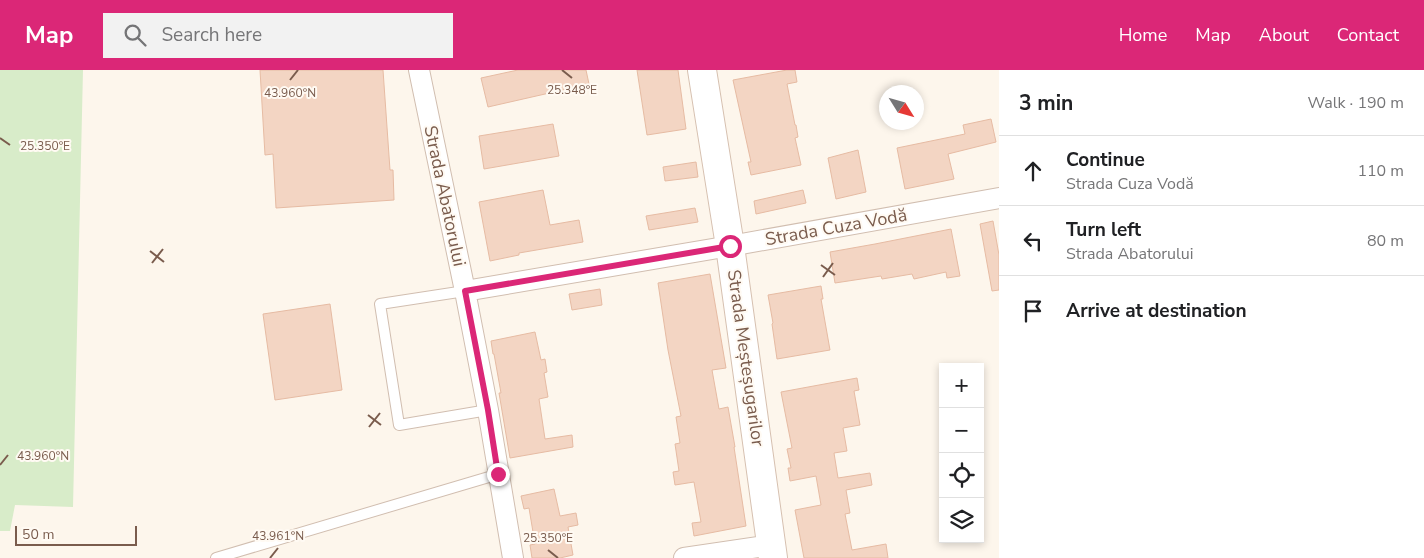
<!DOCTYPE html>
<html lang="en">
<head>
<meta charset="utf-8">
<style>
  :root { --surface:#fff; --page:#f2f2f2; --text:#202124; --muted:#757577; --line:#e0e0e0; --accent:#db2777 }
  body { margin:0; font-family:"Nunito Sans",sans-serif; background:var(--page); color:var(--text) }
  .controls { position:absolute; right:15px; bottom:15px; display:grid; overflow:hidden; border-radius:0px; box-shadow:0 2px 8px #0003 }
  .controls button { width:45px; height:45px; display:grid; place-items:center; padding:0; border:0; border-bottom:1px solid var(--line); background:var(--surface); color:var(--text); font:25px sans-serif }
  .compass { position:absolute; left:879px; top:15px; width:45px; height:45px; border-radius:50%; background:var(--surface); box-shadow:0 2px 8px #0003; rotate:127deg }
  .scale { position:absolute; left:15px; bottom:12px; width:122px; box-sizing:border-box; padding-left:5px; border:2px solid #7a5c4d; border-top:0; font-size:14px; line-height:18px; white-space:nowrap; color:#7a5c4d; -webkit-text-stroke:4px #fffaf3; paint-order:stroke }
  .stop { position:absolute; width:15px; height:15px; margin:-11px; border:4px solid #db2777; border-radius:50%; background:#fff }
  .stop.end { background:#db2777; border-color:#fff; box-shadow:0 1px 5px #0008 }
  .list { margin:0; padding:0; list-style:none }
  h2 { display:flex; justify-content:space-between; align-items:center; height:65px; margin:0; padding:0 20px; font-size:21px }
  h2 small { font-size:16px; font-weight:400; color:var(--muted) }
  .list li { display:grid; grid-template-columns:32px 1fr auto; gap:15px; align-items:center; box-sizing:border-box; height:70px; padding:0 20px; border-top:1px solid var(--line) }
  .list b { display:block; font-size:19px; white-space:nowrap }
  .list p { margin:0; font-size:16px; white-space:nowrap; color:var(--muted) }
  .list em { font-size:16px; font-style:normal; color:var(--muted) }
  .icon { flex:none; width:28px; height:28px; fill:none; stroke:currentColor; stroke-width:2; stroke-linecap:round; stroke-linejoin:round }
  .map { position:relative; flex:none; width:999px; height:488px; overflow:hidden }
  header { display:flex; align-items:center; gap:30px; box-sizing:border-box; height:70px; padding:0 25px; background:var(--accent); color:#fff }
  header strong { font-size:24px }
  nav { display:flex; gap:28px; margin-inline-start:auto; font-size:18px }
  .search { width:350px; height:45px; background:var(--page); display:flex; align-items:center; gap:12px; box-sizing:border-box; padding:0 18px; border-radius:0px; color:var(--muted); font-size:19px }
  main { display:flex }
  aside { flex:1; background:var(--surface) }
  .map>svg:first-child { display:block }
  .green { fill:#d8ecc9 }
  .building { fill:#f3d5c3; stroke:#e6bba3 }
  .lines { fill:none; stroke-linecap:round; stroke-linejoin:round }
  .lane-casing { stroke:#d1beb0; stroke-width:12 }
  .street-casing { stroke:#d1beb0; stroke-width:22 }
  .secondary-casing { stroke:#d6c0b0; stroke-width:30 }
  .lane { stroke:#fff; stroke-width:10 }
  .street { stroke:#fff; stroke-width:20 }
  .secondary { stroke:#fff; stroke-width:28 }
  .route { stroke:#db2777; stroke-width:6 }
  .ticks { fill:none; stroke:#7a5c4d; stroke-width:2 }
  .labels { text-anchor:middle; stroke-width:4; stroke-linejoin:round; paint-order:stroke }
  .street-label { font-size:18px; fill:#7a5c4d; stroke:#fffaf3 }
  .ticks-label { font-size:12px; text-anchor:middle; fill:#7a5c4d; stroke:#fffaf3; stroke-width:4; stroke-linejoin:round; paint-order:stroke }
</style>
</head>
<body>
<header>
<strong>Map</strong>
<div class="search"><svg class="icon" aria-label="search" viewBox="0 0 24 24"><circle cx="10" cy="10" r="6"/><path d="M15 15l6 6"/></svg>Search here</div>
<nav><a>Home</a><a>Map</a><a>About</a><a>Contact</a></nav>
</header>
<main>
<div class="map">
<svg width="999" height="488" viewBox="0 0 999 488">
  <rect width="100%" height="100%" fill="#fdf6ec"/>
  <path class="green" d="M0 0H83L73 437 15 435 10 461H0Z"/>
  <path class="building" d="M260 0H383L390 100H393L394 130 276 138 273 84 265 85Z
    M518 0H586L589 14 488 37 481 8Z
    M637 0H678L686 59 647 65Z
    M787 0H795L797 12 787 14 795 55H796L798 67 795 68 801 95 751 105 748 92H751L733 10Z
    M991 49 996 72 948 84 954 109 905 119 897 78 965 64 963 55Z
    M553 54 559 86 484 99 479 66Z
    M858 80 866 122 836 129 828 88Z
    M696 92 698 107 665 111 663 97Z
    M543 120 550 155 579 150 583 172 519 183V185L490 191 479 132Z
    M803 120 806 133 756 144 754 131Z
    M695 138 698 152 649 160 646 146Z
    M993 151 999 185V220L992 221 980 154Z
    M951 159 960 206 947 208 946 202 914 209 912 204 882 209 881 206 835 213 830 182 875 174Z
    M710 204 726 298 712 300 719 339 728 337 735 377H734L746 456 694 466 692 453 701 452 694 412 675 415 673 402 679 401 675 374 680 373 676 347 681 346 668 280 658 213Z
    M821 216 823 229H821L830 280 777 289 772 254 773 253 768 225Z
    M600 219 602 235 572 240 569 224Z
    M330 234 342 320 275 330 263 244Z
    M535 262 541 290 545 289 547 302 544 303 548 327 539 329 545 369 572 365 573 377 510 388 499 323H501L494 284H493L491 271Z
    M857 308 859 320 854 321 860 355 843 358 847 381 834 383 838 408 870 403 872 415 846 420 850 443 845 444 852 480 886 474 888 488H804L795 440 821 435 816 406 790 411 788 398H791L787 379 792 378 781 322Z
    M554 419 560 446 576 443 578 455 568 457 573 485 560 488H532L530 475 535 474 529 438 524 439 521 426Z"/>
  <g class="lines">
    <g class="lane-casing">
      <path id="lane" d="M465 221 380 234 399 355 488 340
        M216 488 499 404"/>
    </g>
    <g class="street-casing">
      <path id="street" d="M419 0 465 221 488 340 513 488
        M465 221 730 176 999 128
        M684 488 772 475"/>
    </g>
    <g class="secondary-casing">
      <path id="secondary" d="M702 0 730 176 773 488"/>
    </g>
    <use href="#lane" class="lane"/>
    <use href="#street" class="street"/>
    <use href="#secondary" class="secondary"/>
  </g>
  <g class="lines">
    <path class="route" d="M498 404 488 340 465 221 730 176"/>
  </g>
  <path class="ticks" d="M562 0 572 8M290 10 298 0M0 68 10 75M150 181 164 192M152 193 163 179M821 195 835 205M823 207 833 193M368 345 381 355M369 357 380 343M0 395 8 385M548 480 558 488M270 488 278 478"/>
  <g class="labels">
    <g class="street-label">
      <text transform="translate(445 126) rotate(78)" y="6">Strada Abatorului</text>
      <text transform="translate(836 157) rotate(-10)" y="6">Strada Cuza Vodă</text>
      <text transform="translate(746 288) rotate(82)" y="6">Strada Meșteșugarilor</text>
    </g>
  </g>
  <g class="ticks-label">
    <text x="572" y="24">25.348°E</text>
    <text x="290" y="27">43.960°N</text>
    <text x="45" y="80">25.350°E</text>
    <text x="43" y="390">43.960°N</text>
    <text x="278" y="470">43.961°N</text>
    <text x="548" y="472">25.350°E</text>
  </g>
</svg>
<div class="controls">
<button>+</button>
<button>−</button>
<button><svg class="icon" aria-label="locate" viewBox="0 0 24 24"><circle cx="12" cy="12" r="6"/><path d="M12 2v4M12 18v4M2 12h4M18 12h4"/></svg></button>
<button><svg class="icon" aria-label="layers" viewBox="0 0 24 24"><path d="M12 4l9 5-9 5-9-5zM3 14l9 5 9-5"/></svg></button>
</div>
<svg class="compass" viewBox="-18 -18 36 36"><path d="M0-13l5 13h-10z" fill="#e53935"/><path d="M0 13l5-13h-10z" fill="#757577"/></svg>
<div class="scale">50 m</div>
<div class="stop" style="left:730px;top:176px"></div>
<div class="stop end" style="left:498px;top:404px"></div>
</div>
<aside>
<h2>3 min<small>Walk · 190 m</small></h2>
<ul class="list">
<li><svg class="icon" aria-label="ahead" viewBox="0 0 24 24"><path d="M12 20V5M6 11l6-6 6 6"/></svg><div><b>Continue</b><p>Strada Cuza Vodă</p></div><em>110 m</em></li>
<li><svg class="icon" aria-label="left" viewBox="0 0 24 24"><path d="M17 20v-9H6M10 6l-5 5 5 5"/></svg><div><b>Turn left</b><p>Strada Abatorului</p></div><em>80 m</em></li>
<li><svg class="icon" aria-label="arrive" viewBox="0 0 24 24"><path d="M6 21V4h12l-3 4 3 4H6"/></svg><div><b>Arrive at destination</b></div></li>
</ul>
</aside>
</main>
</body>
</html>
